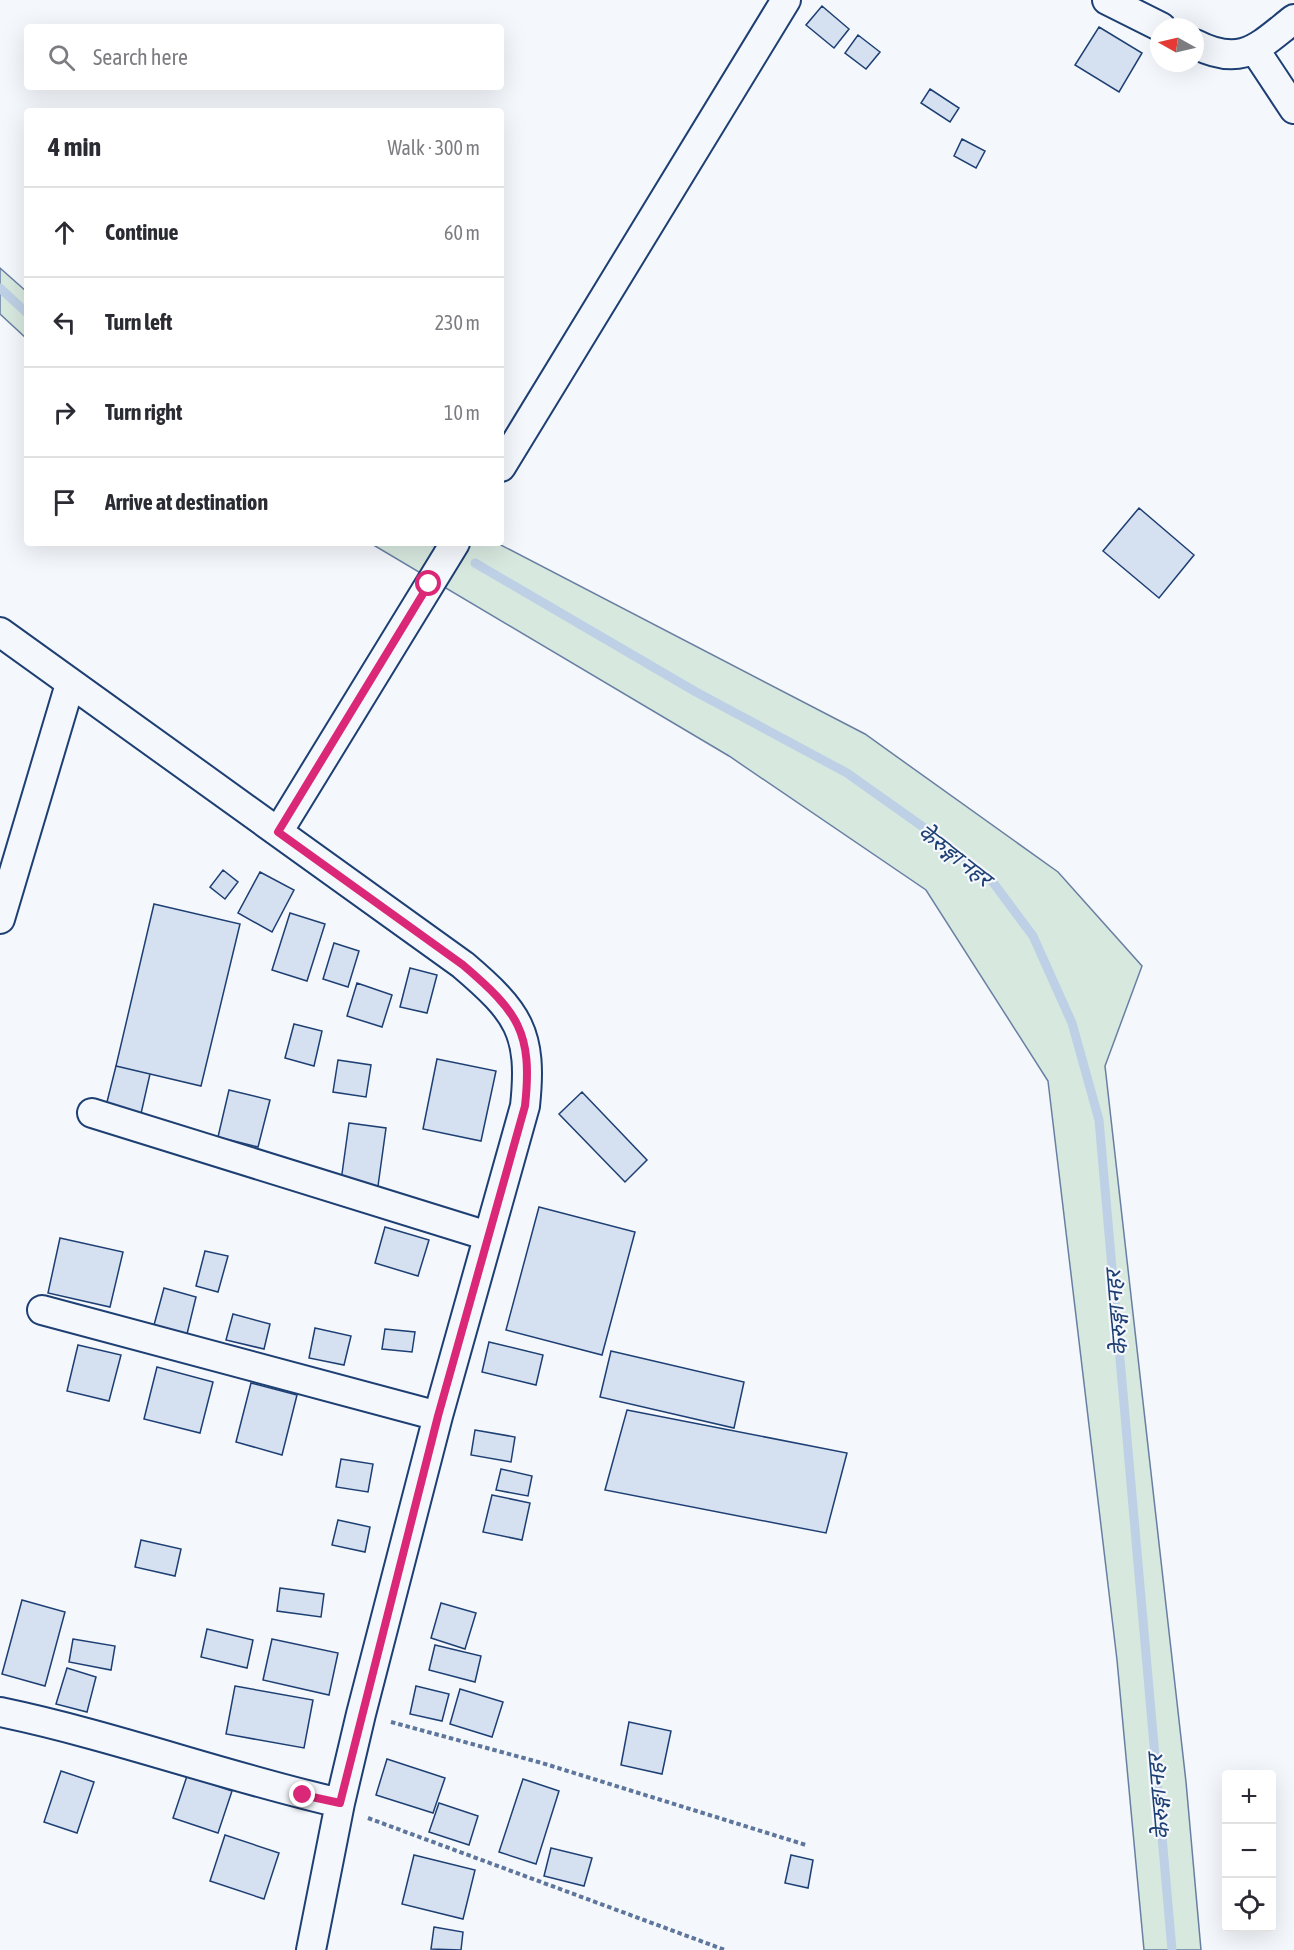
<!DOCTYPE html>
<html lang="en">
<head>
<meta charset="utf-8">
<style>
  :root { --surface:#fff; --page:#f7f7f7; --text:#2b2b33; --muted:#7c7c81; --line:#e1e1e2 }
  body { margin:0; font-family:"Asap Condensed","Noto Sans Devanagari",sans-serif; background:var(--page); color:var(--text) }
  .controls { position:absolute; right:18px; bottom:18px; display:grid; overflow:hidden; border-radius:6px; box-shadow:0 6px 24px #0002 }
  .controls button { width:54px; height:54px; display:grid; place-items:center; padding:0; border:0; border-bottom:2px solid var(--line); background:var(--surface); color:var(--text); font:30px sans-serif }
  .compass { position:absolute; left:1150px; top:18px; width:54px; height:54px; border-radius:50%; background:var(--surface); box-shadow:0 6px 24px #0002; rotate:278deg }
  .stop { position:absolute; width:18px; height:18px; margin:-14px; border:4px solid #db2777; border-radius:50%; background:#fff }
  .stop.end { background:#db2777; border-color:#fff; box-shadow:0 2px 6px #0008 }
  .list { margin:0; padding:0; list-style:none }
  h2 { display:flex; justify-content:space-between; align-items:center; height:78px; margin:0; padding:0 24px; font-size:26px }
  h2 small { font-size:20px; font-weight:400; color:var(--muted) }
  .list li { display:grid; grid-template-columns:39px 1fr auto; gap:18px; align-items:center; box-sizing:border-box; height:90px; padding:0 24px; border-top:2px solid var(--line) }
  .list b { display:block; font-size:22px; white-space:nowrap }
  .list em { font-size:20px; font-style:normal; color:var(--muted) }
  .icon { flex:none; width:33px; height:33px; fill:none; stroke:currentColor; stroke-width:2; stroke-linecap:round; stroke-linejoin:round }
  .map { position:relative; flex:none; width:1294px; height:1950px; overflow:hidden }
  .search { position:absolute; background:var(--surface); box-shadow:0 6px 24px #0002; left:24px; top:24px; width:480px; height:66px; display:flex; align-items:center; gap:15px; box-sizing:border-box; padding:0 21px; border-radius:6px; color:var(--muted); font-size:22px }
  .panel { position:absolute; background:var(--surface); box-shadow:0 6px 24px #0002; left:24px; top:108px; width:480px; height:438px; border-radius:6px }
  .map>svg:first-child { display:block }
  .green { fill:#d7e8df; stroke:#687fa3; stroke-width:1.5 }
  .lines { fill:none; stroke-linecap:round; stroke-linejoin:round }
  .stream { stroke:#bed0e5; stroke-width:9 }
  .building { fill:#d5e0f0; stroke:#1d3f73; stroke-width:1.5 }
  .minor-casing { stroke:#1d3f73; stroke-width:32 }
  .path { stroke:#5e769c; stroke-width:4; stroke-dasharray:4.5 3; stroke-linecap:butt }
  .minor { stroke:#f4f7fb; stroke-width:28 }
  .route { stroke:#db2777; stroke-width:8 }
  .labels { text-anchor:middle; stroke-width:4.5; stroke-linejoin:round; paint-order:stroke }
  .water-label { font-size:22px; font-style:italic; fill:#1d3f73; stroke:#f4f7fb }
</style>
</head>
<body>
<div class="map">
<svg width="1294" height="1950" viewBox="0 0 1294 1950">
  <rect width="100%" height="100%" fill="#f4f7fb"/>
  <path class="green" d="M0 268 27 292V339L0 314Z
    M370 543H497L865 734 1058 872 1142 966 1105 1066 1186 1782 1201 1950H1144L1117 1660 1048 1081 926 890 729 756Z"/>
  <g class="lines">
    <path class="stream" d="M0 288 27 313
      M434 543 436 544
      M475 563 696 692 847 773 940 839 992 881 1033 936 1072 1023 1099 1120 1172 1950"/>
  </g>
  <path class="building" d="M822 6 849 29 834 48 806 25Z
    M1099 27 1142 53 1119 92 1075 65Z
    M858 35 880 52 866 69 845 53Z
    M930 89 959 108 950 122 921 103Z
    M962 139 985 151 976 168 954 156Z
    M1139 508 1194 555 1159 598 1103 551Z
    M223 870 238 882 225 899 210 887Z
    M260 872 294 890 272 932 238 913Z
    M154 904 240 924 201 1086 116 1066Z
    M290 913 325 924 307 981 272 970Z
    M334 943 359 951 348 987 323 979Z
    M410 968 437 975 427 1013 400 1007Z
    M357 983 392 995 382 1027 347 1016Z
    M294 1024 322 1031 314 1066 285 1058Z
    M437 1059 496 1071 481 1141 423 1129Z
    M338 1060 371 1065 366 1097 333 1092Z
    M116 1066 150 1074 140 1118 105 1110Z
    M229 1090 270 1100 258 1147 218 1137Z
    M582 1092 647 1160 625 1182 559 1114Z
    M349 1123 386 1128 378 1186 341 1181Z
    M539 1207 635 1232 602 1355 506 1330Z
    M385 1227 429 1240 418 1276 375 1263Z
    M60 1238 123 1252 110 1307 48 1293Z
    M205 1251 228 1256 218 1292 196 1286Z
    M164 1288 196 1297 187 1334 154 1325Z
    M233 1314 270 1324 264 1349 226 1340Z
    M315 1328 351 1336 344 1365 309 1358Z
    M385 1329 415 1332 412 1352 382 1349Z
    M489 1342 543 1355 536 1385 482 1372Z
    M78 1345 121 1355 109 1401 67 1391Z
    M611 1351 744 1382 734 1428 600 1397Z
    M157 1367 213 1382 200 1433 144 1419Z
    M251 1383 297 1395 282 1455 236 1442Z
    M627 1410 847 1453 826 1533 605 1490Z
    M475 1430 515 1437 511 1462 471 1455Z
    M341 1459 373 1464 368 1492 336 1487Z
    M501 1469 532 1476 528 1496 496 1490Z
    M492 1495 530 1503 522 1540 483 1532Z
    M338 1520 370 1527 365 1552 332 1545Z
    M141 1540 181 1549 175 1576 135 1567Z
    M280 1588 324 1594 321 1617 277 1611Z
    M22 1600 65 1612 45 1686 2 1674Z
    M441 1603 476 1613 465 1649 431 1638Z
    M207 1629 253 1640 247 1668 201 1657Z
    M73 1639 115 1646 111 1670 69 1662Z
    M272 1639 338 1653 329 1695 263 1680Z
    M435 1645 481 1656 475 1682 429 1670Z
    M67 1668 96 1677 87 1712 56 1704Z
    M235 1686 313 1700 304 1748 226 1734Z
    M416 1686 449 1694 442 1721 410 1714Z
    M460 1689 503 1702 492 1737 450 1724Z
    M629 1722 671 1731 662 1774 621 1765Z
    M387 1759 445 1778 433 1813 376 1795Z
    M61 1771 94 1782 77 1833 44 1822Z
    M187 1776 232 1791 218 1833 173 1818Z
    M523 1779 559 1791 536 1864 499 1852Z
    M439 1803 478 1816 469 1845 429 1832Z
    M225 1835 279 1853 264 1899 210 1881Z
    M551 1848 592 1858 584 1886 544 1876Z
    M414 1855 475 1870 463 1919 402 1904Z
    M791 1855 813 1860 808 1888 785 1883Z
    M434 1927 463 1932 461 1950 431 1949Z"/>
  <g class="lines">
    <g class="minor-casing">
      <path id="minor" d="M1107 0 1161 27
        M1195 44C1242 68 1258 47 1294 19
        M1255 50 1294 109
        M501 467 786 0
        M0 632 463 965C518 1012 533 1032 525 1106L438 1416 361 1714 340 1803 311 1950
        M278 832 455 543
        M0 919 70 684
        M92 1113 488 1236
        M42 1310 438 1416
        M0 1712C115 1736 226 1777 340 1803"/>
    </g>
    <path class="path" d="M391 1722 542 1763 806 1845
      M368 1818 725 1950"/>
    <use href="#minor" class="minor"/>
  </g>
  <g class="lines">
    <path class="route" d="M303 1795 340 1803 438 1416 525 1106C533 1032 518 1012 463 965L278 832 429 584"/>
  </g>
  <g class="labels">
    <g class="water-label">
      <text transform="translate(955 855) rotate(38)" y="8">केेरुङ्गा नहर</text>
      <text transform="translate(1116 1313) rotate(-95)" y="8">केेरुङ्गा नहर</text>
      <text transform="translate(1158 1797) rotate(-95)" y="8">केेरुङ्गा नहर</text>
    </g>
  </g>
</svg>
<div class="controls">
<button>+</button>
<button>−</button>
<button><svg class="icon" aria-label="locate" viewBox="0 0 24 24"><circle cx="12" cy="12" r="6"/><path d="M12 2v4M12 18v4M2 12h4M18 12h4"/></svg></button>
</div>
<svg class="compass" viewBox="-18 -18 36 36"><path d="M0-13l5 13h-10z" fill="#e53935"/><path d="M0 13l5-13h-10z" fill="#7c7c81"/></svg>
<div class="stop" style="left:429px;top:584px"></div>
<div class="stop end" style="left:303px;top:1795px"></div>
<div class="search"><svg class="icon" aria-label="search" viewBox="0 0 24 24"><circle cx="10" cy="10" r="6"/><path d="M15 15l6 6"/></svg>Search here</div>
<section class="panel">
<h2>4 min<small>Walk · 300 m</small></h2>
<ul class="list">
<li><svg class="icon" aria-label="ahead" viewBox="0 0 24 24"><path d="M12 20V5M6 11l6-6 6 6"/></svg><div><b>Continue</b></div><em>60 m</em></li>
<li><svg class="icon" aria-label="left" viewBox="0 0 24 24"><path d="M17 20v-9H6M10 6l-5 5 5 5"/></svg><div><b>Turn left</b></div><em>230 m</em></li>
<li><svg class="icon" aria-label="right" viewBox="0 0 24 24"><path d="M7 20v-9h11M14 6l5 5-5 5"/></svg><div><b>Turn right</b></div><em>10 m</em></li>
<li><svg class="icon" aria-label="arrive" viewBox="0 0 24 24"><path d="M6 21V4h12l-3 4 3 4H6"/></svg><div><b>Arrive at destination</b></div></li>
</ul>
</section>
</div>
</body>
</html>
